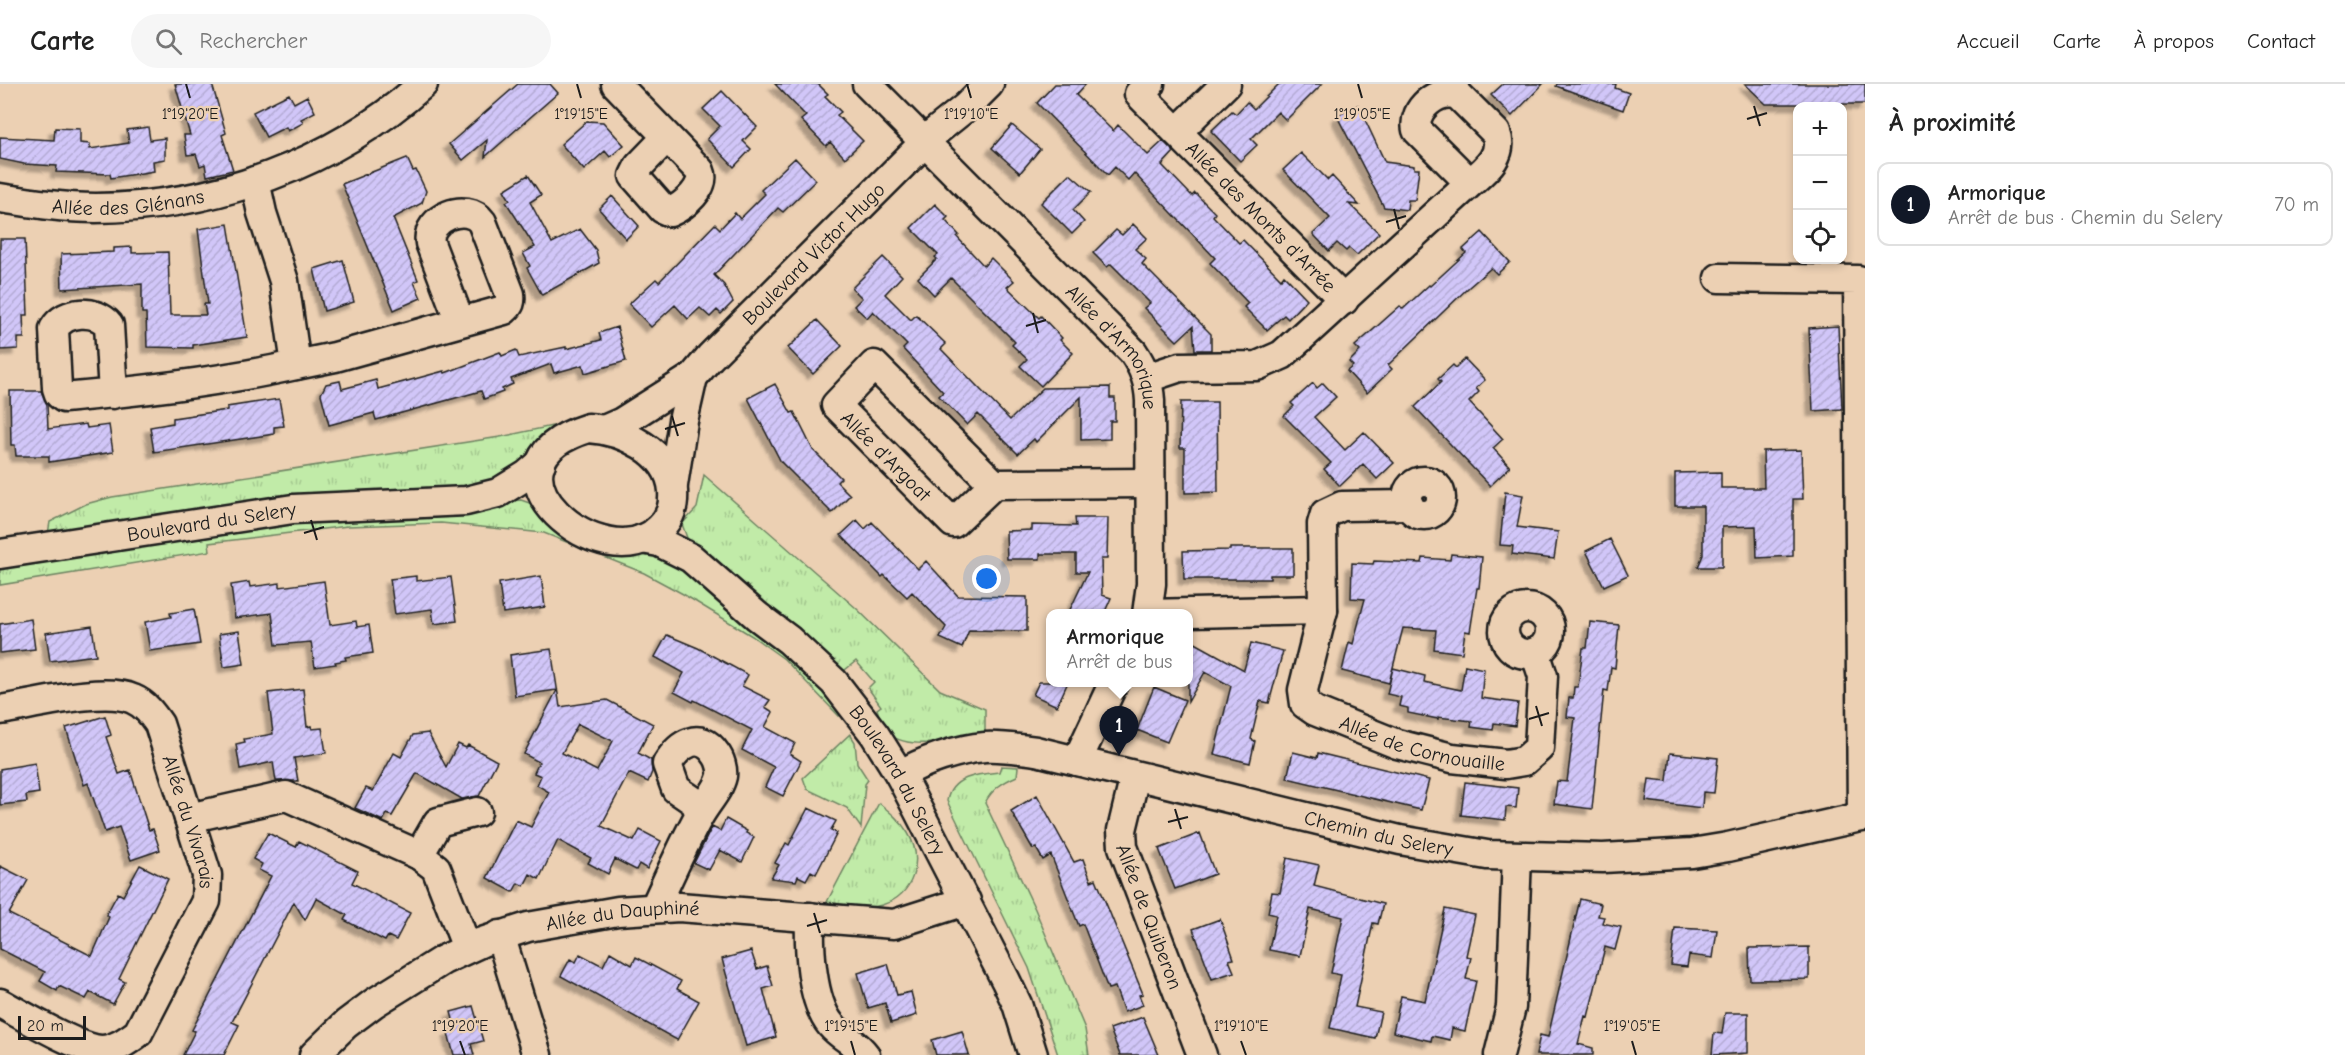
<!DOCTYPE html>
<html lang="fr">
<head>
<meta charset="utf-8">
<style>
  :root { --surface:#fff; --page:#f6f6f6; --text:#222; --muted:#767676; --line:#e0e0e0; --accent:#111827 }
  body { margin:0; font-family:"Comic Neue",sans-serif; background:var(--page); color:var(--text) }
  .controls { position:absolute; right:18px; top:18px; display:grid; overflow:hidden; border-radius:12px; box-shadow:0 3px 9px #0003 }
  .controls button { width:54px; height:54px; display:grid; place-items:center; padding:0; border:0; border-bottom:2px solid var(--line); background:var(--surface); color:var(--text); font:30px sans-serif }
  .scale { position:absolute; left:18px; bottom:15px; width:68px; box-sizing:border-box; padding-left:6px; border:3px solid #1c1c1c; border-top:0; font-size:16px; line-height:21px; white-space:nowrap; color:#1c1c1c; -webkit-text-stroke:4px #ecd0b3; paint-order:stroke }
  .you { position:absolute; left:987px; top:495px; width:21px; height:21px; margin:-15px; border:4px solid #fff; border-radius:50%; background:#1a73e8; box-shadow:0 0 0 9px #1a73e833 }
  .badge { display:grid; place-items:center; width:39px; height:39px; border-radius:50%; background:var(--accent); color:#fff; font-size:20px; font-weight:700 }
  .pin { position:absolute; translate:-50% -50px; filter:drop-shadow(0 2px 3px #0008) }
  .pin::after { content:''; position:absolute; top:32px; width:21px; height:18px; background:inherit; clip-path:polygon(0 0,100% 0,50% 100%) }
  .popup { position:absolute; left:1046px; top:525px; width:147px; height:78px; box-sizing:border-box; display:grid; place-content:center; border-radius:12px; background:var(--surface); filter:drop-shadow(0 2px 4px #0005); font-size:20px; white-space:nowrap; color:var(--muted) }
  .popup b { font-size:22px; color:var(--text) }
  .popup::after { content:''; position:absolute; left:50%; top:100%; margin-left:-12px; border:12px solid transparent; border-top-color:var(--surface) }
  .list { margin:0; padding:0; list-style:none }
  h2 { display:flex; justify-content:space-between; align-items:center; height:78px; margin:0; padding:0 24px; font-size:26px }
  h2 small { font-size:20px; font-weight:400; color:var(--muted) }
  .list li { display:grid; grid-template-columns:39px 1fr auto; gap:18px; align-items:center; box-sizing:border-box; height:84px; margin:0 12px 12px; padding:0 12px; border:2px solid var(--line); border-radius:12px }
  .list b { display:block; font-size:22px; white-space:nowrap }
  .list p { margin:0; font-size:20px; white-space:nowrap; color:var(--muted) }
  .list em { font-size:20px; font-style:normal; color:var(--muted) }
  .icon { flex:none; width:33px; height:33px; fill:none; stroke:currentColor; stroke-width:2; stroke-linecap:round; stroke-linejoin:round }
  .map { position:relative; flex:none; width:1865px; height:971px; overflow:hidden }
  header { display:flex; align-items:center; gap:36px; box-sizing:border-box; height:84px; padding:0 30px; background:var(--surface); border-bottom:2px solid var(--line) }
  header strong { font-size:28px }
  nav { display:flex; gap:33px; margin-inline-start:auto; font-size:21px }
  .search { width:420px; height:54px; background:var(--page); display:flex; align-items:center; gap:15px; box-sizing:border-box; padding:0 21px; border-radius:33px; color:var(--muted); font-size:22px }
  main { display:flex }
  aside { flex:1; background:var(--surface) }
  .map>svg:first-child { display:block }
  .grass { fill:url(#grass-tufts); stroke:#6e8462; stroke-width:1.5 }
  .building { fill:url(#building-hatch); stroke:#1c1c1c; stroke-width:1.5; fill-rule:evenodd; filter:url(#shadow) }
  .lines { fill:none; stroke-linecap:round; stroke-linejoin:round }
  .minor-casing { stroke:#1c1c1c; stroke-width:33 }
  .minor { stroke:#ecd0b3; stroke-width:28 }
  .ticks { fill:none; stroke:#1c1c1c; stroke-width:2 }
  .labels { text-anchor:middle; stroke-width:4.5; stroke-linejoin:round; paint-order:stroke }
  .street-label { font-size:20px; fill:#1c1c1c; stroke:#ecd0b3 }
  .ticks-label { font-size:15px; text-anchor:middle; fill:#1c1c1c; stroke:#ecd0b3; stroke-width:4.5; stroke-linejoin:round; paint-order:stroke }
</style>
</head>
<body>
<header>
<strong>Carte</strong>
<div class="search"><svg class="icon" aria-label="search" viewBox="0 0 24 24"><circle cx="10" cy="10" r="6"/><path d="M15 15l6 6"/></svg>Rechercher</div>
<nav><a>Accueil</a><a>Carte</a><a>À propos</a><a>Contact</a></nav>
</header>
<main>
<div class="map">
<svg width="1865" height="971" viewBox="0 0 1865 971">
  <defs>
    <pattern id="grass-tufts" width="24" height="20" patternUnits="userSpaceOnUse" patternTransform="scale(1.5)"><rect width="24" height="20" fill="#c1eba8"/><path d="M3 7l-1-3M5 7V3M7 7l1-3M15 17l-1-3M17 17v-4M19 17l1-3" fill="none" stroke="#a5c990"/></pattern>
    <pattern id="building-hatch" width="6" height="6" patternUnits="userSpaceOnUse" patternTransform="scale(1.5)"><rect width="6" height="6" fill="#d1c6f8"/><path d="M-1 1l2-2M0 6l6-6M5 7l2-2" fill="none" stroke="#b3aad4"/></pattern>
    <filter id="shadow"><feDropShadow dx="-5.5" dy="5.5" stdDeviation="1.5" flood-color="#0004"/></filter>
  </defs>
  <rect width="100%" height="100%" fill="#ecd0b3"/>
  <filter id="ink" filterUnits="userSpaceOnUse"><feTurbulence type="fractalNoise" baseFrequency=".0167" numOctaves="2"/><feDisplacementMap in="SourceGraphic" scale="12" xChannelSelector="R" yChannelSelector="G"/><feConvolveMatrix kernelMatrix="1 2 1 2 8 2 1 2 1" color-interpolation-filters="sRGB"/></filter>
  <g filter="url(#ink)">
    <path class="grass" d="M552 342 557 344 549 350 536 370 491 400 48 450 50 438 86 420 112 413 500 353Z
      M704 391 856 524 940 606 985 625V651C960 655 910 668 889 650 882 644 880 634 877 625L881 622 868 604 874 598 856 577 840 590 696 465 687 454 682 440 697 424Z
      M521 416 662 466 790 569 844 629 839 632 784 575 752 552 683 510 644 489 544 449 441 439 348 442 209 459 210 467 0 501V481L260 439Z
      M850 650 855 658 857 679 868 696 865 700 861 744 847 724 807 705 803 694Z
      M1001 682 1018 683 1017 692C1003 698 992 705 985 719L1035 825 1085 945 1089 971H1058L1029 884 947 717C951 692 979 690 999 688Z
      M879 719C890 728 901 737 908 749 924 776 914 811 882 821 866 826 844 820 827 818Z"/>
    <path class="building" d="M175 0H212L226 49 222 51 233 86 207 92 205 80 200 82 196 70 187 71 184 51H190Z
      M518 0H550L558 9 485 73 487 56 463 76 449 60Z
      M775 0H818L828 10 825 12 841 28 837 31 863 57 845 74 830 58 826 62 801 36 806 32Z
      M1055 0H1086L1076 11 1113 47 1118 41 1148 71 1163 57 1174 68 1162 81 1192 112 1195 109 1215 129 1213 132 1239 159 1243 156 1281 195 1284 191 1307 215 1288 235 1284 231 1267 246 1244 223 1248 219 1210 179 1215 174 1134 89 1128 96 1115 83 1108 91 1037 19Z
      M1279 0H1322L1286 36 1278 28 1251 55 1257 61 1240 77 1211 47 1232 27 1236 30 1247 18 1254 25Z
      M1503 0H1543L1512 32 1491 11Z
      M1557 0H1616L1615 4 1629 9 1623 26 1556 2Z
      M1745 0H1865V20H1766Z
      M722 7 757 43 743 57 751 65 734 83 707 55 720 42 703 25Z
      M289 10 294 19 307 12 315 28 301 35 303 39 288 47 286 43 266 53 253 28Z
      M1358 21 1385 78 1414 82V85H1419L1415 116H1408L1407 126 1384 123 1337 32Z
      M587 37 603 38 624 61 610 73 605 67 584 86 561 60Z
      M1012 41 1040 65 1020 89 992 64Z
      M148 43 150 56 165 54V75L153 77 154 87 111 94 110 90 56 88 57 82 24 80 0 75V53L54 56 55 44 80 45V59L90 60V65L129 59 127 46Z
      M1301 69 1328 96 1332 92 1359 121 1349 120 1379 149 1357 171 1349 164 1346 167 1337 159 1329 167 1313 150 1330 134 1283 86Z
      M407 74 413 87 416 86 426 107 422 119 393 134 418 196 414 198 421 214 394 226 342 100Z
      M795 74 816 96 783 128 778 124 714 191 724 201 733 218 721 230 717 226 710 233 700 224 688 235 675 221 651 243 629 220 656 195 659 198 715 140 720 145 735 129 740 135 765 110 761 106Z
      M1070 90 1091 108 1073 126 1084 138 1072 150 1041 119Z
      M528 91 541 111 530 118 552 159 580 145 596 166 599 179 542 211 527 184 530 182 523 169 535 163 506 118 510 116 504 106Z
      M612 112 639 142 626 155 599 125Z
      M935 120 948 133 945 136 959 151 957 153 984 182 991 174 1014 197 1007 203 1039 234 1041 232 1062 254 1060 256 1073 269 1041 302 1020 282 1027 275 1012 261 1015 258 951 194 934 211 918 194 937 175 935 173 938 171 911 144Z
      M228 140 247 253 193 261V264L147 263 146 229H142V200L62 205 61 170 114 168V164L132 163V169L168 168 170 231H206L204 220H208L198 145Z
      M1133 140 1147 154 1135 165 1146 175 1142 180 1211 250V266H1195L1193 242 1177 257 1144 224 1150 219 1111 180 1107 183 1093 169 1116 146 1122 151Z
      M1482 148 1510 178 1497 190 1491 184 1469 203 1388 281 1392 285 1367 309 1347 287 1353 282 1349 278 1360 267 1355 262 1400 222 1403 225 1429 201 1430 202 1466 169 1463 165Z
      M0 155H25L28 231H23L24 254H18V265L0 266Z
      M883 173 902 192 885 210 911 236 916 231 946 260 941 265 1010 336 1043 304 1110 303V314H1115V337H1110V355L1081 356V313L1036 358 1034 355 1018 370 978 330 967 341 939 312 943 308 903 265 907 261 873 227 867 234 854 222 862 214 852 204Z
      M343 176 354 218 324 227 314 185Z
      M817 236 842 262 813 290 788 264Z
      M1838 242 1842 325 1813 327 1809 244Z
      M617 243 626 277 585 289 583 281 554 289 551 280 511 295 513 300 502 305 503 308 484 315 481 307 376 336 374 329 329 341 321 310 326 300 340 297 342 305 376 296 378 305 444 287 445 289 500 268 502 272 516 266 519 273 566 263V265L601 256 599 249Z
      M1465 275 1485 296 1476 304 1479 308 1469 318 1503 355 1493 364 1510 383 1490 402 1415 323 1441 298 1438 295 1453 281 1456 284Z
      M1313 299 1317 304 1323 299 1336 313 1314 333 1345 366 1364 348 1394 379 1377 395 1363 380 1340 402 1324 385 1331 379 1284 332 1294 322 1291 319Z
      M775 300 791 329 794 328 813 366 841 394 837 398 850 411 832 429 781 378 748 314Z
      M10 307H41L47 320 48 345 86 340 87 344 109 341 113 368 49 378V372H16L15 361H11Z
      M279 315 284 342 274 343V350L154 368 150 343 173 339V334L227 326V323Z
      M1181 318H1217L1218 408 1185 409V364H1180Z
      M1801 366 1803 415H1793V472L1757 474 1756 442 1722 443V483H1698L1703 471V422H1675V389L1721 388V404H1764L1763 367Z
      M1505 408 1523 411 1517 443 1558 448 1554 475 1512 470 1513 462 1500 461Z
      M1075 434H1108L1107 475H1101L1102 511 1111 514 1104 530H1068L1088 488H1076V470H1040V475H1007L1006 447 1032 446V441L1076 442Z
      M857 436 865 445 872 438 918 485 926 477 958 512 1027 513V547L969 546 962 564 940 554 946 543 912 508 907 513 884 491 882 493 841 451Z
      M1610 455 1628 491 1604 502 1586 467Z
      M1230 464H1293V491H1270V495H1184L1183 467 1230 466Z
      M1451 470 1482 473 1479 504H1477L1470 548 1465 547 1462 569 1434 565 1436 546 1403 544 1389 599 1342 587 1349 558 1353 560 1365 515 1351 514 1352 479 1373 480 1374 477 1422 479 1423 474 1450 476Z
      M416 492V497L451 493 457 537 434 540 432 525 395 530 390 495Z
      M541 492 545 523 503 529 499 499Z
      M324 497 330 541 356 537 357 543 369 541 373 569 345 573 346 576 335 578 336 580 315 583 311 558 276 561 272 529 235 534 231 501 249 498 250 503 280 499V503Z
      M194 525 200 560 150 567 145 538 171 533 170 529Z
      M31 535 35 565 0 569V540Z
      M1590 538 1619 541 1615 584 1611 583 1608 607 1604 606 1592 725 1554 720 1557 697 1567 698 1575 634 1567 633 1569 614H1573L1574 603H1578L1583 564H1587Z
      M92 542 96 571 50 577 46 549Z
      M239 547 244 580 224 583 219 550Z
      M667 551 698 564 748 591 742 602 770 616 765 623 773 628 765 643 795 659 790 670 801 677 783 712 765 703 774 683 742 666 752 646 694 616 693 618 674 608 684 589 655 573Z
      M1188 555 1244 586 1251 559 1283 567 1269 619 1260 617 1251 655 1255 657 1250 679 1214 670 1231 602 1205 588 1188 618Z
      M551 565 560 623 607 616 653 640 638 669 651 676 652 688 648 698 629 689 601 742 634 757 640 746 661 757 647 785 639 780 636 786 615 775 608 790 588 779 591 774 558 756 539 795 530 790 524 802 518 799 513 808 487 794 516 736 531 743 549 708 537 701 541 692 534 689 539 678 524 670 557 606 515 612 510 571ZM578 640 613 657 597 687 562 669Z
      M1465 581 1484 585 1481 614 1518 619 1515 642 1494 639 1493 646 1471 643 1472 637 1438 633V635L1408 629V624L1399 622 1401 613 1387 610 1393 584 1425 592 1424 598 1461 606Z
      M1039 598H1068L1057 622 1033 611Z
      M1154 603 1185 616 1167 658 1137 646Z
      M303 605 307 643 311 642 312 645 322 644 326 669 294 674 298 697H276L273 678 240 685 236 660 245 658 244 655 273 650 268 609Z
      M105 632 111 651 106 653 119 690 130 686 149 746 153 745 160 766 131 776 119 743 105 748 88 699 84 701 66 644Z
      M428 649 446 683 458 660 466 664 468 661 497 677 479 712 462 715 417 689 392 732 387 730 383 737 355 724 366 704 373 707 394 669 401 673 413 651Z
      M1293 668 1317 674 1318 669 1429 696 1421 726 1287 694Z
      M1670 669 1718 674 1714 709 1703 708 1702 724 1646 717 1649 695 1667 697Z
      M35 679 39 709 26 711 27 718 0 721V685Z
      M1465 698 1518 704 1516 724 1506 723 1505 736 1461 731Z
      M1037 711 1074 778 1083 775 1091 797 1096 795 1143 910 1139 911 1143 921 1124 928 1115 903 1108 905 1083 840 1079 842 1051 771 1043 776 1036 764 1033 765 1011 727Z
      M808 724 836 737 831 746 837 749 816 790 811 787 806 796 798 792 796 797 771 794 779 781 775 779 786 759 789 761Z
      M726 735 747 747 746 749 754 753 742 778 720 766 709 786 694 779 712 743 720 747Z
      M268 749 296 763 299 757 358 787 352 799 410 829 396 856 388 852 385 857 344 836 347 831 316 814 305 836 294 818 232 938 239 941 224 971H183L195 947 192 946 271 792 259 786 262 780 253 775Z
      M1200 749 1215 790 1175 805 1159 765Z
      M1287 774 1319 781 1314 802 1383 820 1378 840 1373 839 1355 923 1381 928 1375 954 1330 944 1341 891 1331 889 1343 833 1310 825 1300 872 1269 866 1276 831 1268 829 1272 808 1280 809Z
      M140 781 168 795 119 895 125 898 113 920 90 908 86 915 59 902 57 907 40 897 45 888 0 865V782L28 796 9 830 92 872 109 833 106 831 118 809 123 812Z
      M1580 815 1601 820 1598 832 1604 833 1602 839 1621 843 1615 866 1605 863 1588 933 1585 932 1578 960 1593 964V971H1536L1540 951 1548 953Z
      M1445 825 1475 831 1466 872 1471 873 1466 895 1476 897 1465 947 1452 944 1450 956 1432 952 1431 957 1393 948 1401 912 1425 917Z
      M1220 835 1234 875 1229 876 1234 888 1212 895 1193 845Z
      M1675 844 1717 846 1713 874 1689 871 1687 883 1671 881Z
      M1809 863V895L1750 896 1749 864Z
      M751 867 757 885 767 882 773 902 763 905 776 953 746 962 722 875Z
      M610 868 632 881 636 873 681 897 677 905 699 917 677 956 561 892 570 875 576 878 580 870 603 882Z
      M888 880 897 911 911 908 917 931 891 939 885 919 868 924 858 889Z
      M473 922 483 957 471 960 474 971H454L448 949 456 946 451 928Z
      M1725 929H1748V969L1712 971 1714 949 1722 950Z
      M1143 933 1159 971H1120L1110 945Z
      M962 947 969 971H936L932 956Z"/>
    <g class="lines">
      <g class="minor-casing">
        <g id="minor">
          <path d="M616 0 700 87C707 103 684 122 670 128L663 125 634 92 639 82 667 53"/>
          <path id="s1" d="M867 0 1133 268C1144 284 1149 298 1150 317L1151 500 1147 530 1323 526"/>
          <path id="s2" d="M1150 0 1139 10 1344 216"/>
          <path d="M1177 48 1226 0"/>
          <path d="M255 97 262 129 284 197 296 281 335 273 504 226C510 221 511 218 510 210L482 138C467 117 425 134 430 159L460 238"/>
          <path id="s3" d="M0 114C32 119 64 124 96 124 214 123 334 80 423 0"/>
          <path d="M1719 194 1858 196 1862 733"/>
          <path d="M1147 294 1180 283 1257 282 1282 271 1470 99 1417 46C1412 25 1438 4 1458 11L1496 49C1505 71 1485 86 1470 99"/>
          <path d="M113 310 109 241C96 225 65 226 54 245L57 304 59 310 64 314C142 307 220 298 296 281"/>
          <path d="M588 344C622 346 670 367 673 407 674 422 671 433 660 444 606 500 463 383 588 344Z"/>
          <path id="s4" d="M606 345 622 338 693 293 710 273 935 48 966 23 989 0"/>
          <circle cx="1424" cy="414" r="17"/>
          <path d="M994 400 953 439 836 321 874 281 994 400 1150 399"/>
          <path d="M673 401 683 337 693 293"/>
          <path id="s5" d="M1409 421 1342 422 1325 430 1322 440 1323 526 1303 606 1305 620 1315 627 1397 660 1452 674 1506 680 1524 677 1539 664 1543 592 1535 568"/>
          <path id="s6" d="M642 455 659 458 691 474 757 532 789 556 834 598 875 651 900 691 1006 897 1017 920 1033 971"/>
          <path id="s7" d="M0 470 293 425 466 417 498 409 527 391 541 379"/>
          <circle cx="1527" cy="547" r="23"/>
          <path id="s8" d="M0 626C33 621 104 602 133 615 145 620 152 630 159 640L207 791 206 817 138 949C127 957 115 966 101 966 79 965 22 931 0 919"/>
          <path d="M1077 677 1114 598"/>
          <path id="s9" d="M900 691C922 677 959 665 985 663 1002 662 1019 665 1036 667L1400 756 1487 771 1603 774 1692 769 1728 763 1865 732"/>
          <path id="s10" d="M1135 692 1122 746 1123 763 1202 971"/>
          <path d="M189 734 286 712 419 771 436 784 467 864"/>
          <path d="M419 771 438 738 477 728"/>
          <path d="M655 823C669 793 683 761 699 732 706 719 719 706 722 692 723 685 720 675 716 670 700 646 679 660 667 680L676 705 695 718 700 730"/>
          <path d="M810 833C809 862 811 917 831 941 841 953 856 958 865 971"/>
          <path d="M500 851 537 971"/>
          <path id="s11" d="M314 971 346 940 374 919 443 876 482 858 528 843 618 827 679 823 894 840 966 817"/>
          <path d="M1499 971 1511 923 1517 773"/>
        </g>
      </g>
      <use href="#minor" class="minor"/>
    </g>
  </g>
  <path class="ticks" d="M186 0 190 14M577 0 581 14M967 0 971 14M1358 0 1362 14M1754 22 1760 42M1747 35 1767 29M1394 125 1399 145M1386 138 1406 132M1033 229 1038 249M1026 242 1046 236M672 332 678 352M665 345 685 339M311 436 317 456M304 449 324 443M1536 622 1542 642M1529 635 1549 629M1175 725 1181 745M1168 738 1188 733M814 829 820 849M807 842 827 836M460 957 465 971M851 957 855 971M1241 957 1246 971M1632 957 1636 971"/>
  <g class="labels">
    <g class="street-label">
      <text dy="7" stroke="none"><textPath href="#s3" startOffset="129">Allée des Glénans</textPath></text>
      <text dy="7" stroke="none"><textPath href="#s2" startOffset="188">Allée des Monts d'Arrée</textPath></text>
      <text dy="7" stroke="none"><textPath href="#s4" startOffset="274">Boulevard Victor Hugo</textPath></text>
      <text dy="7" stroke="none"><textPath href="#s1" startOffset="363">Allée d'Armorique</textPath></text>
      <text transform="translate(886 372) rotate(45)" y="7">Allée d'Argoat</text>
      <text dy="7" stroke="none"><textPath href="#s7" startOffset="214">Boulevard du Selery</textPath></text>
      <text dy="7" stroke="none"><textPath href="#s5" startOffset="404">Allée de Cornouaille</textPath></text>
      <text dy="7" stroke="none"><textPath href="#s6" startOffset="360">Boulevard du Selery</textPath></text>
      <text dy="7" stroke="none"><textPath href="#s8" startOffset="274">Allée du Vivarais</textPath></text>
      <text dy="7" stroke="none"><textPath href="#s9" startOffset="494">Chemin du Selery</textPath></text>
      <text dy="7" stroke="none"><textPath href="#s11" startOffset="348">Allée du Dauphiné</textPath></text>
      <text dy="7" stroke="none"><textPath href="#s10" startOffset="147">Allée de Quiberon</textPath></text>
    </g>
  </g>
  <g class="ticks-label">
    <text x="190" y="35">1°19'20"E</text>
    <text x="581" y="35">1°19'15"E</text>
    <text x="971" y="35">1°19'10"E</text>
    <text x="1362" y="35">1°19'05"E</text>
    <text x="460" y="947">1°19'20"E</text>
    <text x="851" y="947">1°19'15"E</text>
    <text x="1241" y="947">1°19'10"E</text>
    <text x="1632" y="947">1°19'05"E</text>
  </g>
</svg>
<div class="controls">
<button>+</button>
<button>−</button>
<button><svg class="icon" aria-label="locate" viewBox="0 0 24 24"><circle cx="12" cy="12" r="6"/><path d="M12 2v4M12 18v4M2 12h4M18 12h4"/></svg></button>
</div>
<div class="scale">20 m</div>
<div class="you"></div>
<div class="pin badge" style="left:1119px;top:672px">1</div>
<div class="popup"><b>Armorique</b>Arrêt de bus</div>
</div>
<aside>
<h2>À proximité<small></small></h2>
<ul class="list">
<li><span class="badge">1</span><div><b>Armorique</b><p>Arrêt de bus · Chemin du Selery</p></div><em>70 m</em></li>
</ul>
</aside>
</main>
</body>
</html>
